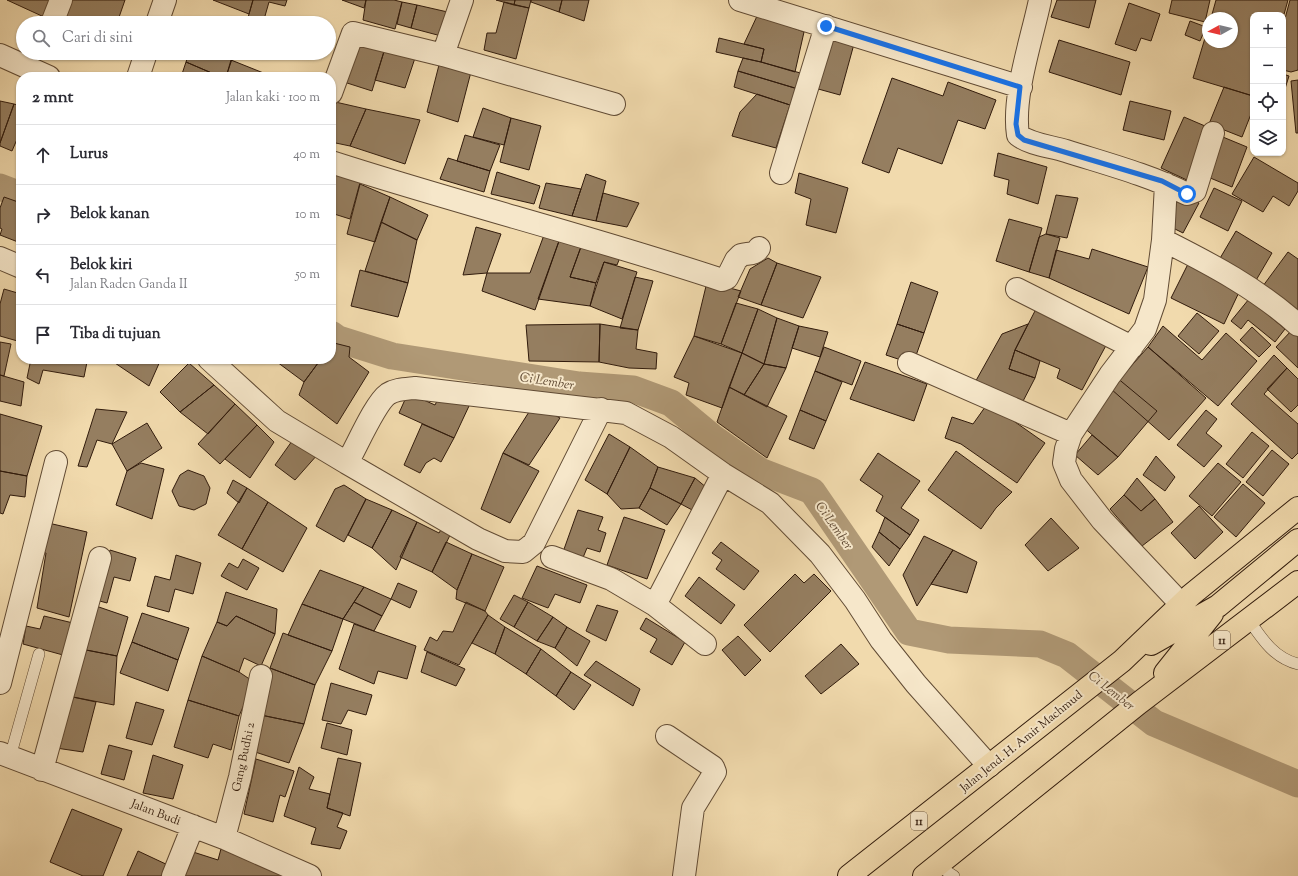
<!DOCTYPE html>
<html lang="id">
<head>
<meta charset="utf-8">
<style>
  :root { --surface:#fff; --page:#f2f2f3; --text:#2b2b33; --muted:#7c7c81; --line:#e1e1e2 }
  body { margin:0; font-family:"Sorts Mill Goudy",serif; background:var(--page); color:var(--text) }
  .controls { position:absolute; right:12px; top:12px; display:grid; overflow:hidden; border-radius:8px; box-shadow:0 1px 3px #0004 }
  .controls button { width:36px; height:36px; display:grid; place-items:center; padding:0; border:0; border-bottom:1px solid var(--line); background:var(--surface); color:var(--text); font:20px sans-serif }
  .compass { position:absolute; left:1202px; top:12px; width:36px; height:36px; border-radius:50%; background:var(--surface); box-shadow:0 1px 3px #0004; rotate:262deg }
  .stop { position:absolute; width:12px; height:12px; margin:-9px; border:3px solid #1a73e8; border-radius:50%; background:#fff }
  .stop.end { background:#1a73e8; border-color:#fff; box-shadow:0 1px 4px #0008 }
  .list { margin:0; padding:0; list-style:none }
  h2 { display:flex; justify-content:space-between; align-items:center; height:52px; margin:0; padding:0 16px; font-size:17px }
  h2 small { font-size:13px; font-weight:400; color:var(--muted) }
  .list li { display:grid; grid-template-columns:26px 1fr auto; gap:12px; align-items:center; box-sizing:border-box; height:60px; padding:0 16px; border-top:1px solid var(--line) }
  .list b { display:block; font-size:15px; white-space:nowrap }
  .list p { margin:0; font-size:13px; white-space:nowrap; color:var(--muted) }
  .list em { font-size:13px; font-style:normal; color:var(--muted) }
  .icon { flex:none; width:22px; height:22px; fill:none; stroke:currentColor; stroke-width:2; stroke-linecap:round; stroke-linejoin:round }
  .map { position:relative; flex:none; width:1298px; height:876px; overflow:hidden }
  .search { position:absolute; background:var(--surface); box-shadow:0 1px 3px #0004; left:16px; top:16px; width:320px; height:44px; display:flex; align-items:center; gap:10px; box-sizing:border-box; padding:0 14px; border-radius:22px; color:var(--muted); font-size:15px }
  .panel { position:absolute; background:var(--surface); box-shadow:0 1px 3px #0004; left:16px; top:72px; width:320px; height:292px; border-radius:16px }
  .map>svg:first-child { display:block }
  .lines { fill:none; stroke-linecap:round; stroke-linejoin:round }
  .canal { stroke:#b09976; stroke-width:27 }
  .building { fill:#957e60; stroke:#311b0c }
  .service-casing { stroke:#614b34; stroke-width:12 }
  .minor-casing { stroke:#614b34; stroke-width:24 }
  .trunk-casing { stroke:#311b0c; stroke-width:24 }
  .service { stroke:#f6e7ca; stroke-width:11 }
  .minor { stroke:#f6e7ca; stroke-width:22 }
  .trunk { stroke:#f1daad; stroke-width:22 }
  .route { stroke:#1a73e8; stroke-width:5 }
  .labels { text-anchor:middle; stroke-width:4; stroke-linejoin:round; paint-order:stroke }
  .shield { fill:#f6e7ca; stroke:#6c5845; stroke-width:1 }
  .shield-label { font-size:11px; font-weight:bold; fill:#311b0c }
  .street-label { font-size:12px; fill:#311b0c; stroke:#f6e7ca }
  .water-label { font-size:13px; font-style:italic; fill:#5d4731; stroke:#f6e7ca }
</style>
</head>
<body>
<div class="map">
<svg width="1298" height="876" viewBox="0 0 1298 876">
  <rect width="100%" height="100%" fill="#f1daad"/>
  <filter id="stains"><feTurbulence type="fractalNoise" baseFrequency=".005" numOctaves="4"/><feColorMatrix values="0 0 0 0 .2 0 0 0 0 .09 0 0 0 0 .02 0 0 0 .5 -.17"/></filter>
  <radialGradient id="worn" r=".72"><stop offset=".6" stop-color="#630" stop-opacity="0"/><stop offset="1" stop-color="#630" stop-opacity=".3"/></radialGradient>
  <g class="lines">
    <path class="canal" d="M0 187 21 195
      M331 334 338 339 392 356 579 385 633 389 671 403 712 437 760 471 812 491 909 632 949 640 1040 644 1067 655 1154 723 1298 784"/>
  </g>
  <path class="building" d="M7 0H51L44 17Z
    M68 0H125L117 23H59Z
    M213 0H253L249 14Z
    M253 0H287L285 6 269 2 263 23 247 21Z
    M342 0H366L364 8Z
    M366 0H394L402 2 395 29 363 20Z
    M496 0H515L514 5Z
    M515 0H531L529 8 514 5Z
    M531 0H562L559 12 531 2Z
    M562 0H589L584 21 559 12Z
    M1057 0H1096L1089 28 1051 17Z
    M1172 0H1210L1205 22 1169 13Z
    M1216 0H1288L1283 18V15H1253V96L1193 78 1208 28V42H1232V18H1211Z
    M1290 0H1298V70L1291 72 1283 70V26Z
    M402 2 417 5 411 28 397 24Z
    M504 2 529 8 516 59 484 50 487 33H496Z
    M1129 3 1160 14 1151 41 1141 38 1136 51 1115 44Z
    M417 5 452 13 445 37 411 28Z
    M758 14 804 32 795 72 761 62 764 49 744 44Z
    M1190 21 1206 27 1200 41 1185 35Z
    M827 37 854 44 840 95 811 87Z
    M719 38 764 49 761 62 716 52Z
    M358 40 386 45 372 91 344 82Z
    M1059 40 1130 62 1121 95 1049 72Z
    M386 45 416 55 405 88 375 80Z
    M189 53H234L226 77H221L186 62Z
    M743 58 761 62 804 74 798 89 738 71Z
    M231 60 271 76 226 77Z
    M440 61 472 68 458 122 427 112Z
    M186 62 221 77H181Z
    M738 71 798 89 790 105 734 87Z
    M1283 74 1289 76 1283 95Z
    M892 78 943 96 948 82 996 100 985 129 958 120 942 164 898 148 889 173 862 163Z
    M1298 80V133H1296L1291 81Z
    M1224 87 1253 96V109L1242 137 1209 124Z
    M757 94 790 105 776 148 732 136 740 112Z
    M0 101 14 104 0 143Z
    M331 101 366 109 350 146 331 142Z
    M1130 101 1171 111 1164 140 1123 130Z
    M14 104 21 106V130L12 151 0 146V143Z
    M483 108 511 118 504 145 473 137Z
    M366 109 420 120 405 164 350 146Z
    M1184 117 1212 129 1189 181 1161 168Z
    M511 118 541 126 529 170 500 162Z
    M465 135 500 145 490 171 457 161Z
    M1218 135 1247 147 1232 187 1203 175Z
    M998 153 1047 167 1038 204 1007 194 1009 180 994 176Z
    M1254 157 1298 183V191L1289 206 1273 196 1263 212 1232 194Z
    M448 158 490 171 484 192 440 179Z
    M331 170 361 179 350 219 331 213Z
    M497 172 540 186 534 204 491 194Z
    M799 173 848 188 836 233 806 225 811 199 795 193Z
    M586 174 606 181 596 221 572 216Z
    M546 183 581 189 572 216 539 208Z
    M360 184 390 197 375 242 347 234Z
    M1214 188 1242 201 1228 231 1200 217Z
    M1179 192 1199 203 1183 233 1171 227Z
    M603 193 639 203 627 227 596 221Z
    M1056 195 1078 198 1067 238 1046 234Z
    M4 197 21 203V232L18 242 0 235 2 229 0 228V208Z
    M390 197 428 215 417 240 381 222Z
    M1009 219 1042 228 1029 272 996 261Z
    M381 222 417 240 408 283 365 271Z
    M476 227 501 234 487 273 463 275Z
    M1236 231 1272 253 1255 282 1219 260Z
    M1046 234 1060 238 1049 278 1029 272 1039 237Z
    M544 235 559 241 535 310 482 291 487 273H530Z
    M559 241 582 244 570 277 596 283 590 306 538 299Z
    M582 244 621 255 617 265 604 262 596 283 570 277Z
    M1092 249 1148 267 1129 314 1049 278 1056 250 1089 259Z
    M1288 252 1298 259V318L1260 290Z
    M768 258 777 263 761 305 738 297 750 269Z
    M604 262 637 272 622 319 590 306Z
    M1189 262 1241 288 1224 324 1171 298Z
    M777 263 821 277 803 318 761 305Z
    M360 270 408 283 398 317 351 306Z
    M635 277 653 281 638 330 620 328Z
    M707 282 741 291 721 344 694 336Z
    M911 282 938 292 924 333 897 324Z
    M4 289 21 294V342L0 336V304Z
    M1249 299 1285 329 1275 342 1248 320 1241 329 1231 321Z
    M736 303 758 309 742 353 721 344Z
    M1037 307 1110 338 1082 390 1057 378 1060 369 1015 350Z
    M758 309 777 318 764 364 742 353Z
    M1197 313 1219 331 1199 354 1178 336Z
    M777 318 799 326 786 368 764 364Z
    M600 324 599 362 529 361 526 325Z
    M600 324 638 330 636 349 657 353 656 369 629 368 599 362Z
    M897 324 924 333 913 364 886 355Z
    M1028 324 1015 350 1009 369 1035 378 1020 407 973 386 1002 334Z
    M799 326 828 332 820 357 792 348Z
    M1163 326 1202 360 1226 333 1257 361 1218 406 1148 347Z
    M1252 327 1271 345 1259 357 1240 340Z
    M1292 330 1298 336V368L1276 347Z
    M694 336 742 353 722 408 686 395 689 383 674 377Z
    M0 342 11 344 4 376 0 375Z
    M334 343 350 347 349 357 369 372 337 424 299 395 304 382 321 359H331V347Z
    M824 347 861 361 852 385 815 371Z
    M1148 347 1206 398 1169 440 1111 389Z
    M1015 350 1040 361 1035 378 1009 369Z
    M742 353 764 364 744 395 729 387Z
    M1274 355 1287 368 1264 394 1298 424V453L1292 459 1231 404Z
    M31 359H68L87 362 84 377 43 370 39 384 27 378Z
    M109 359H161L149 386Z
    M273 359H321L304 382Z
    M865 362 927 384 914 421 850 399Z
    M189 363 214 385 180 412 160 392Z
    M764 364 786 368 767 407 744 395Z
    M1287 368 1298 379V405L1291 412 1267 389Z
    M815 371 842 382 826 421 800 410Z
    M0 375 24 382 21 406 0 401Z
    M1116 377 1157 411 1118 457 1082 426Z
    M214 385 235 404 208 434 180 412Z
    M729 387 787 416 767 458 717 422Z
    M408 393 435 405 441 393 469 406 454 438 399 413Z
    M988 403 1045 443 1017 483 961 444 945 438 952 417 973 424Z
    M235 404 257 425 220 464 198 444Z
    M534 404 560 418 529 465 503 453Z
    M96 409 127 412 112 444 97 440 87 467 78 466Z
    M800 410 826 421 814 449 789 439Z
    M1206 410 1217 419 1206 433 1222 446 1204 467 1177 445Z
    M0 414 42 426 27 476 0 471Z
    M147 423 162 448 127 471 112 444Z
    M422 424 454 438 441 462 434 458 426 463 420 473 404 465Z
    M257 425 274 442 250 478 225 459Z
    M1252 432 1269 446 1243 478 1226 464Z
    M297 434 318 454 295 480 275 465Z
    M609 434 630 447 607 494 585 480Z
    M1092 435 1118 457 1098 475 1075 455Z
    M630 447 658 467 650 488 639 508 621 509 607 494Z
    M1272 450 1289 464 1263 496 1246 482Z
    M956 451 1012 492 996 508 981 529 928 490Z
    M503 453 539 471 510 523 481 509Z
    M878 453 920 481 901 508 919 520 910 535 876 511 883 496 860 480Z
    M1156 456 1175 477 1165 491 1143 475Z
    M141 463 164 469 152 519 116 505 127 471Z
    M1218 463 1241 482 1212 516 1189 496Z
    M658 467 695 478 681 504 650 488Z
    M188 470 204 476 210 488 206 504 194 510 179 506 172 491 180 475Z
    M0 471 27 476 25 497 10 495 3 514 0 513Z
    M695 478 707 488 694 511 681 504Z
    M1137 478 1155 499 1141 511 1124 495Z
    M233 480 247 488 239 503 227 493Z
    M1243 484 1265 503 1236 537 1214 517Z
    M344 485 366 499 344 542 316 526 335 489Z
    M247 488 268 502 242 549 218 535Z
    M650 488 681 504 667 525 639 508Z
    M1124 495 1141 511 1155 499 1173 522 1142 546 1110 509Z
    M366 499 392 510 372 548 348 535Z
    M268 502 307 528 283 572 242 549Z
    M1199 506 1223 532 1195 559 1171 533Z
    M392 510 417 522 396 570 372 548Z
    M578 510 603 517 598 530 606 533 600 552 587 548 582 560 563 552Z
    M624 517 665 530 647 579 607 565Z
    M885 517 910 535 900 549 879 532Z
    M1051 518 1079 548 1048 571 1025 545Z
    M44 522 87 532 69 617 37 608 46 553 39 552Z
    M417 522 439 533 445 523 454 527 432 572 400 557Z
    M879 532 900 549 889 566 872 547Z
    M924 536 953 550 917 606 903 575Z
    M446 542 472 554 457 590 432 572Z
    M721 542 759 571 744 590 716 569 722 560 712 553Z
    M110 550 136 558 130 581 114 577 107 603 96 600Z
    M953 550 977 562 967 593 931 584Z
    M472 554 504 567 485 611 456 599 457 590Z
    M176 555 201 563 193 594 175 589 169 612 147 606 155 576 170 580Z
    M243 559 259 568 247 590 221 576 229 563 238 568Z
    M537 566 587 585 580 603 555 594 548 608 522 598Z
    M320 570 364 587 343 619 302 604Z
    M795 574 804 583 814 574 831 591 770 652 744 625Z
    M699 577 735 605 721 624 685 596Z
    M398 583 417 591 410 608 391 599Z
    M364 587 391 599 382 616 354 602Z
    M226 592 277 609 275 634 236 616 227 626 217 622Z
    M514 595 528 602 514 627 500 619Z
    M354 602 382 616 374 631 343 619Z
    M466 602 485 611 488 615 459 665 424 650 430 637 437 641 443 631 453 632Z
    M528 602 553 617 537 641 514 627Z
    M302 604 343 619 332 651 288 635Z
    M93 605 128 617 117 656 81 649Z
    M597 605 618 611 606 641 586 631Z
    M142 613 189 628 178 660 132 642Z
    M488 615 505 627 495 654 472 643Z
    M44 616 73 623 63 655 23 644 26 626 40 629Z
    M236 616 275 634 261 666 244 658 239 672 202 656 217 622 227 626Z
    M553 617 567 627 555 648 537 641Z
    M646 618 685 642 672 665 650 652 657 639 640 629Z
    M354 624 416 646 407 679 378 671 374 684 339 669Z
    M505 627 541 649 526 674 495 654Z
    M567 627 590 641 577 666 555 648Z
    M283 633 332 651 315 685 270 668Z
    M738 636 761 660 745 676 722 650Z
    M132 642 178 660 168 691 120 673Z
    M841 644 859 664 821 694 805 676Z
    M81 649 117 656 114 705 68 696Z
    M541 649 571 672 556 696 526 674Z
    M427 652 465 669 456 686 421 672Z
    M202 656 239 672 254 682 239 716 188 700Z
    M596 661 640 689 633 706 584 675Z
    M270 668 315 685 304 724 256 714Z
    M571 672 591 685 574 710 556 696Z
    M331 683 372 695 366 715 348 710 341 724 322 720Z
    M68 696 96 702 83 752 56 748Z
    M188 700 239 716 231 750 213 744 208 758 174 747Z
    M136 702 164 710 152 745 126 738Z
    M256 714 304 724 289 763 249 750Z
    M327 723 352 730 347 755 321 748Z
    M109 745 132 751 124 780 101 774Z
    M153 755 183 765 173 799 143 793Z
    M338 758 361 763 350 816 327 808Z
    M256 759 294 771 285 797 280 795 273 822 244 814Z
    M299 767 314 777 309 789 330 794 327 808 343 813 337 827 347 831 340 849 311 844 316 828 284 816Z
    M72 809 122 829 103 876H83L50 862Z
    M222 845 284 876H183L190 851 218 860Z
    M138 851 170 866 166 876H127Z"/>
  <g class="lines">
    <g class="service-casing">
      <path id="service" d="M1249 620C1262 639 1274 658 1298 664
        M10 757 39 654
        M937 865 954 876"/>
    </g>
    <g class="minor-casing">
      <path id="minor" d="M740 0 1021 87
        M1040 0C1032 39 1012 96 1018 135 1031 145 1050 146 1066 151 1107 164 1149 175 1187 194L1195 191 1213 133
        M52 23 61 0
        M157 23 165 0
        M0 55 49 77
        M443 55 462 0
        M138 77 146 53
        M331 93 353 33 443 55 614 104
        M331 162C461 204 593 237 722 280L727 278 736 260 741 255C748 253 755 255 759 248
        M781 173 826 26
        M1166 184 1163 240 1155 300 1145 329 1110 375 1071 434 1066 449 1064 463 1071 480 1102 520 1181 604
        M1163 240C1211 264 1258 289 1298 325
        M0 258 21 267
        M1017 289 1132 347
        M209 359 277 421 347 463C356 448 375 403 388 394 396 389 405 389 415 388L626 413 671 437 723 474 770 503 820 554 855 600 881 640 916 684 989 766
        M909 363 1071 434
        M347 463 478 539 505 551 523 552 534 543 601 409
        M552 557 611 579 655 605 705 644
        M655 605 723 474
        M0 683 56 462
        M667 736 713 767 715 772 693 808 684 876
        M0 753 224 838 310 876
        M42 770 100 558
        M224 838 240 777 261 676
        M173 876 193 826"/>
    </g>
    <g class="trunk-casing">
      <path id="trunk" d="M1151 644 1218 606 1298 540
        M1165 673 1212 614
        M849 876 1122 661 1191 595 1298 508
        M924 876 1139 703 1298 582"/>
    </g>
    <use href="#service" class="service"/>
    <use href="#minor" class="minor"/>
    <use href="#trunk" class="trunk"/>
  </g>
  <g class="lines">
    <path class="route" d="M826 26 1020 87 1016 124 1018 135 1024 140 1162 181 1187 194"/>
  </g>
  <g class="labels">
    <g class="shield">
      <rect x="1214" y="631" width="16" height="18" rx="3"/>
      <rect x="911" y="812" width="16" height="18" rx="3"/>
    </g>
    <g class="shield-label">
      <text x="1222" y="644">11</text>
      <text x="919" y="825">11</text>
    </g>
    <g class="street-label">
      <text transform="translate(1021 741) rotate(-39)" y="4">Jalan Jend. H. Amir Machmud</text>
      <text transform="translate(243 757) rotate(-78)" y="4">Gang Budhi 2</text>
      <text transform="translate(156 812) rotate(21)" y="4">Jalan Budi</text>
    </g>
    <g class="water-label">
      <text transform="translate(547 380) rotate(9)" y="5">Ci Lember</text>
      <text transform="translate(835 525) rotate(55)" y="5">Ci Lember</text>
      <text transform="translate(1112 690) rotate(38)" y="5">Ci Lember</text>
    </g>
  </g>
  <rect width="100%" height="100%" filter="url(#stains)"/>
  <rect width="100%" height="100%" fill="url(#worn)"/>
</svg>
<div class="controls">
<button>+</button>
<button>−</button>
<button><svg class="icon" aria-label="locate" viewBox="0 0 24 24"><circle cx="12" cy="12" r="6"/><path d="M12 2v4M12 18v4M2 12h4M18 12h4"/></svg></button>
<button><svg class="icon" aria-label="layers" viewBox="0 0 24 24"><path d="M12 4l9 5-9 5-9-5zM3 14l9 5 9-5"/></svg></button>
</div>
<svg class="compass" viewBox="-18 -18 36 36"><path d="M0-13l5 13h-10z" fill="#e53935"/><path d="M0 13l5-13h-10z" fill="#7c7c81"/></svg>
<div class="stop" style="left:1187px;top:194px"></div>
<div class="stop end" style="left:826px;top:26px"></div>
<div class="search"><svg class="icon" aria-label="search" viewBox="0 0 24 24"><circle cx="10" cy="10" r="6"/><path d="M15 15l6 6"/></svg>Cari di sini</div>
<section class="panel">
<h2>2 mnt<small>Jalan kaki · 100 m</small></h2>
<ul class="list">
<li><svg class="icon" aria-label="ahead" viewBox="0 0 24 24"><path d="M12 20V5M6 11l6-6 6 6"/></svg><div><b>Lurus</b></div><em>40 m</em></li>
<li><svg class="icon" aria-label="right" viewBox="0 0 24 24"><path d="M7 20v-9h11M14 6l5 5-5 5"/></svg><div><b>Belok kanan</b></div><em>10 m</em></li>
<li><svg class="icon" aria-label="left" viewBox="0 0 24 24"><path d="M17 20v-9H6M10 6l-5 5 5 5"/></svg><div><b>Belok kiri</b><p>Jalan Raden Ganda II</p></div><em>50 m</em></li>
<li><svg class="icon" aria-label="arrive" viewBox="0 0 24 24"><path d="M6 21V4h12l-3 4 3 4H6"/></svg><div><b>Tiba di tujuan</b></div></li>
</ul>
</section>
</div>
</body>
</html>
